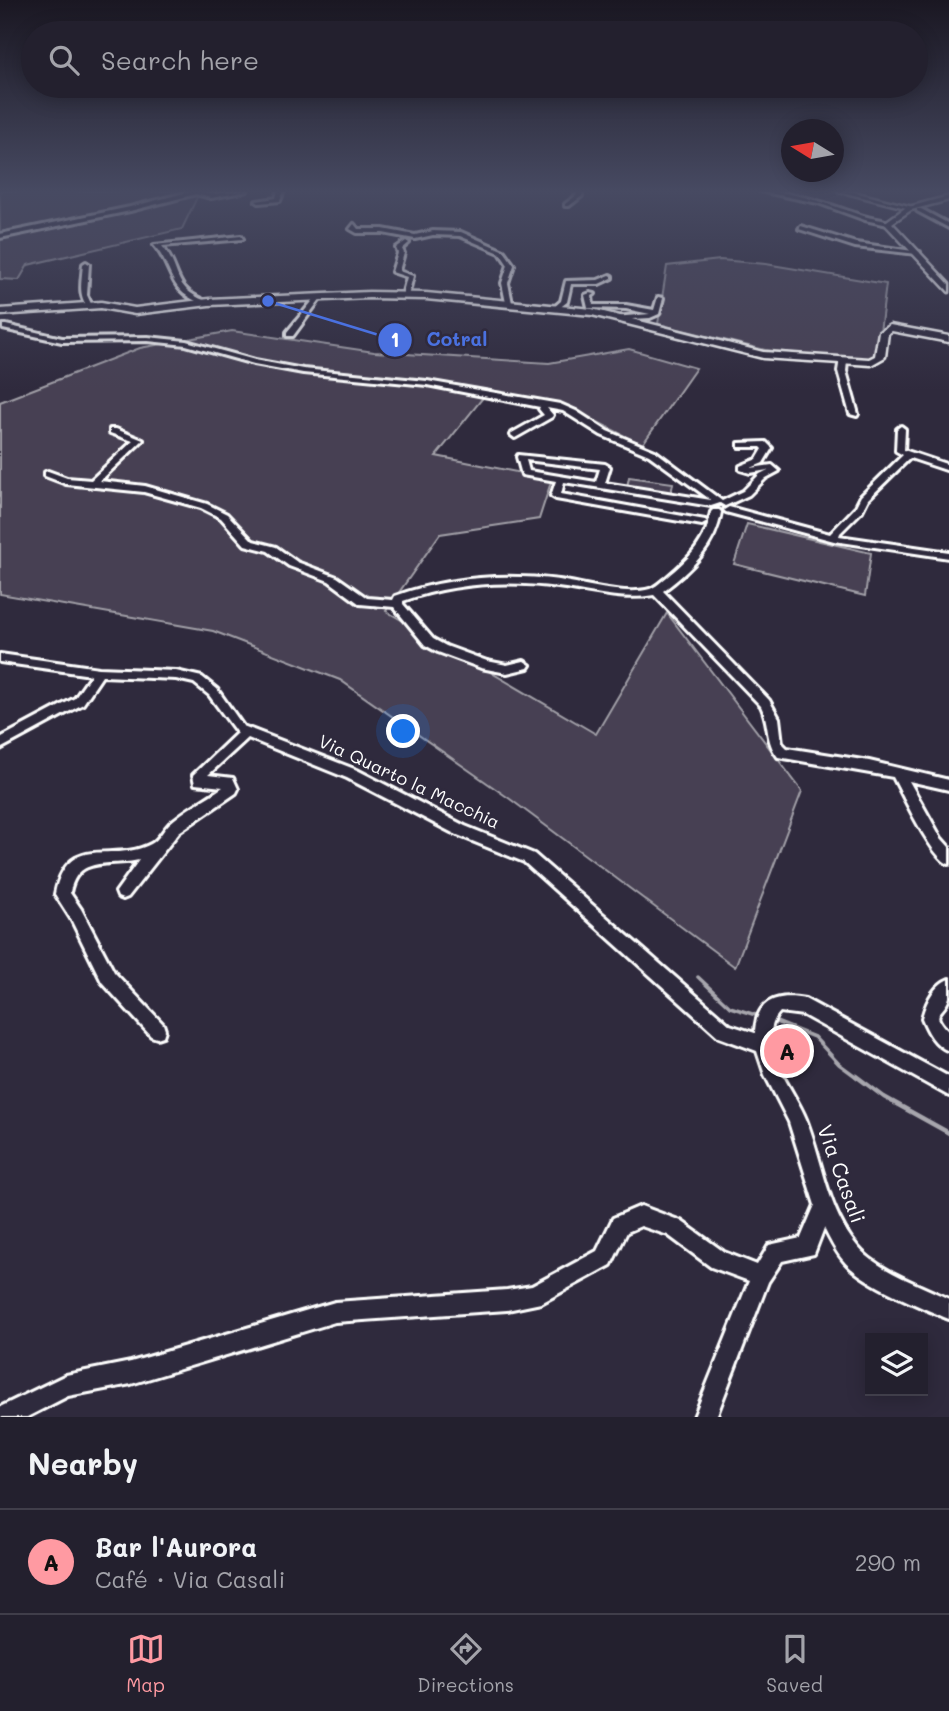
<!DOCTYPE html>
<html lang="en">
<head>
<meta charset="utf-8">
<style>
  :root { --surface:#23202e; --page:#2f2d3a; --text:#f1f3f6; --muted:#a3a3aa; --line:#403e4a; --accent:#ff9aa2 }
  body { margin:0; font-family:Mali,sans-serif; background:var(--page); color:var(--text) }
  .controls { position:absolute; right:21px; bottom:21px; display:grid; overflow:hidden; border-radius:0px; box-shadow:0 4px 18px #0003 }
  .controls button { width:63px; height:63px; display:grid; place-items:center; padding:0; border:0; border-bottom:2px solid var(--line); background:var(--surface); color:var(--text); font:35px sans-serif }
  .compass { position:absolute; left:781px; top:119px; width:63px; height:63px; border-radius:50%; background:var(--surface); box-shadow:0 4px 18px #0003; rotate:281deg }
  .you { position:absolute; left:404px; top:732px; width:24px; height:24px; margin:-18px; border:5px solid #fff; border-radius:50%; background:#1a73e8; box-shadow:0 0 0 10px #1a73e833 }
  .badge { display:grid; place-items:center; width:46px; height:46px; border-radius:50%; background:var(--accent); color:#111; font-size:23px; font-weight:700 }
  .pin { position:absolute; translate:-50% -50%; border:4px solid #fff; box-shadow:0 2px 7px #0006 }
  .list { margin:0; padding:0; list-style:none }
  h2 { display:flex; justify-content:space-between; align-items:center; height:91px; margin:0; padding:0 28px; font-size:30px }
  h2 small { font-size:23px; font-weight:400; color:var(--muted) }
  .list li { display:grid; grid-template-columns:46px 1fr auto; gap:21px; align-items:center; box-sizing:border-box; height:105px; padding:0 28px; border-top:2px solid var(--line) }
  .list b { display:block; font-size:26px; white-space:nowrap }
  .list p { margin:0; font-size:23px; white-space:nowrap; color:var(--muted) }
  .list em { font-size:23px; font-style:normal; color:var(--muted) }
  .icon { flex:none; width:38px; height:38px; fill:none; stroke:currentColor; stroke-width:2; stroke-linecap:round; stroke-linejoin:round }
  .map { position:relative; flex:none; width:949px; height:1417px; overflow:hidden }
  .search { position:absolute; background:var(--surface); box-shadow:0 4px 18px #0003; left:21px; right:21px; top:21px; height:77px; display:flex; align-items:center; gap:18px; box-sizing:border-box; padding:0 24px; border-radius:38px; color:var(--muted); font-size:26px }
  .sheet { height:196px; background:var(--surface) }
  nav { display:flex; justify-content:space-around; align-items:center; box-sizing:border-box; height:98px; border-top:2px solid var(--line); background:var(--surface); font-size:19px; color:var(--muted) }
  nav a { display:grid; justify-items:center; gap:4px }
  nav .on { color:var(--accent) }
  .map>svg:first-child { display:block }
  .green { fill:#464152; stroke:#a2a0a8; stroke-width:2 }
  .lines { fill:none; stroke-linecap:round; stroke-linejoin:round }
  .stream-far1 { stroke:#a7a6ad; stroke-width:3.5 }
  .stream { stroke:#a7a6ad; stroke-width:4.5 }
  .minor-casing { stroke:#fff; stroke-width:6 }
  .tertiary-casing { stroke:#fff; stroke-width:5 }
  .secondary-casing { stroke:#fff; stroke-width:5 }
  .minor { fill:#2f2a3d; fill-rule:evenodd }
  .tertiary { fill:#2f2a3d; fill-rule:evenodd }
  .secondary { fill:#2f2a3d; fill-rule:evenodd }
  .labels { text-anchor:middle; stroke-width:5; stroke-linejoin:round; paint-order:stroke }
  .street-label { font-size:18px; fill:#fff; stroke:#2f2a3d }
  .near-street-label { font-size:21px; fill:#fff; stroke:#2f2a3d }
  .leader { fill:none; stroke:#4a71e0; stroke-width:2.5 }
  .callout-dot { fill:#4a71e0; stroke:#2f2a3d; stroke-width:2.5 }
  .mark-label { font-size:21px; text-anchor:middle; font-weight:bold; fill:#fff }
  .callout-label { font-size:19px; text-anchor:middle; font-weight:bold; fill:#4a71e0; stroke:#2f2a3d; stroke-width:5; stroke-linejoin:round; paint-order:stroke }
</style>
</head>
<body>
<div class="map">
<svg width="949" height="1417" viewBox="0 0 949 1417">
  <rect width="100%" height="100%" fill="#2f2a3d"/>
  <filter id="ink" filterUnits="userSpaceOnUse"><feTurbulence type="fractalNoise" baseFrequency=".0143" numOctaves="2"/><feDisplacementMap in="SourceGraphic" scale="14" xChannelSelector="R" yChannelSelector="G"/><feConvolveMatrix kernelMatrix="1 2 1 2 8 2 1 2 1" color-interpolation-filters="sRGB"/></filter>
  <g filter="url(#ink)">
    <path class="green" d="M0 191H200L182 229 28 265 19 280 0 279Z
      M720 260 766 264 886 284 877 356 867 360 765 350 658 324 667 266Z
      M232 331 374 352 549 363 629 349 696 368 642 445 561 403 489 390 436 456 552 479 539 519 440 534 386 611 596 734 667 613 802 791 735 967 510 799 340 680 213 631 0 594V402L140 348Z
      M629 477 673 483 671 494 627 487Z
      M747 524 871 553 865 596 734 564Z"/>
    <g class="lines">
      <path class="stream-far1" d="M698 977 730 1007 762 1017
        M771 1020 814 1037 839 1064 858 1078"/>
      <path class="stream" d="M856 1076 884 1097 949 1133"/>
      <g class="minor-casing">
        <path id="minor" d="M192 191 211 194 247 191 211 198 196 194 130 211 0 238V234L130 207Z
          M278 191H284L280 201 259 203 256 201 276 198Z
          M576 191H582V196L569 206H565V204L577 195Z
          M760 191C796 191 830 205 864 216 873 219 883 219 891 223L888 225 865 220 818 203Z
          M917 209H921L949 224V228L917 211Z
          M354 224 358 229H383L415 235 433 231 461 232 504 251 514 265 508 283 512 303 509 305 506 303 502 283 508 265 500 253 460 236 433 235 415 239 383 233H357L350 229Z
          M801 226 856 243 920 252 917 254 855 247 799 229Z
          M241 236 243 239 162 246C182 269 171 288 206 301L207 302 204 304C167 292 175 270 154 245Z
          M406 241 409 243 402 249 404 253 399 271 413 276 408 296 405 298 402 296 407 277 392 272 398 253 396 248Z
          M86 262 89 264 87 295 92 306 89 308C77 297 82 279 83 264Z
          M610 275 612 276V278L599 284H571L567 302 558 309 553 308 561 301 566 281 598 280Z
          M590 293 595 294 592 296 593 305H626L654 310 658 297 663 298 659 314 650 318 616 320 614 319V317L650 314 626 309 588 308 585 295Z
          M316 297 321 298 293 336H287V332Z
          M6 325 62 338 148 337 186 341 255 360 303 369 427 381 560 404 576 411 607 431 655 451 722 501 743 491 760 474 768 470 750 473 740 470V466L757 459 763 449 761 447H739V443L766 442 772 448 763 463 751 468 772 465 779 471 766 478 749 495 725 506 720 503 711 506 564 482 561 494 705 520 707 522 702 525 556 499 551 496 556 481 522 475 517 457 518 455 605 464 610 467 605 483 711 500 649 455 601 435 563 411 547 408 553 415 552 417 515 438 511 435 512 433 544 415 539 409 540 407 427 385 303 373 254 364 186 345 148 341 62 342 3 329V325ZM526 460 600 469 596 482 529 471Z
          M840 359 847 361 846 371 858 414 857 416 850 414 838 371Z
          M901 426 905 429 904 450 949 465V471L910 458 868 499 862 511 840 533 839 536 949 552V558L834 541 726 512 724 510 729 507 830 534 855 508 861 496 903 455 896 451 897 429Z
          M110 429H116L143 440 100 481 145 486 207 504 227 514 253 541 276 547 297 562 337 577 367 598 393 600 395 596C449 577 503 573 559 580 585 584 625 596 650 589 656 587 662 581 667 577 689 559 707 541 711 512L713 510H719L721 512C716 546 690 571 663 591L769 700 779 718 782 743 787 748 869 761 949 780V790L909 781 941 838 949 847V864C932 858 903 795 893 777L778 757C765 741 770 724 761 706L654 595C622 601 590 591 558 587 505 580 454 583 403 601V604L433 639 446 646 487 661 507 665 524 661 530 665 528 668 507 673 481 668 438 652 425 645 394 607 360 604 329 581 289 566 268 551 245 545 221 518 201 508 144 492 66 484 45 476V472L48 471 67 478 91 480 133 441 110 433Z
          M0 654 99 668 176 671 202 677 217 689 243 726 357 770 465 826 534 854 730 1025 755 1033C756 1001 776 993 805 999L949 1077V1096L803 1015 780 1012C772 1020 770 1031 771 1042 774 1069 796 1094 806 1119 823 1162 827 1210 857 1246 876 1270 922 1286 949 1299V1319C921 1307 863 1284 844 1261 836 1252 830 1240 824 1228L814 1254 782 1261 768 1282 716 1417H694L749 1281 711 1267 668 1235 641 1226 627 1232 611 1265 541 1303 507 1310 335 1322 131 1384 68 1396 27 1417H0V1407L66 1375 131 1362 335 1302 507 1290 532 1286 597 1251 613 1218 641 1206 681 1221 724 1252 757 1265 769 1245 801 1238 815 1205 789 1122 765 1075 757 1051 719 1037 524 862 455 834 347 778 248 738 208 775 233 778 238 789 236 793 179 832 128 897 123 899 118 897 116 892 139 860C110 867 77 854 70 893L81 909 114 972 163 1024 165 1030 163 1036 157 1038 151 1036 102 982 71 919 55 894C68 830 112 865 151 844 159 840 163 830 169 824 184 810 206 799 223 787L195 784 193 775 237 733 209 695 194 683 176 679 102 676 83 704 0 749V738L75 698 91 675 0 662Z
          M949 979C949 985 949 992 949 997 945 1015 927 1011 949 1032V1051C934 1045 928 1032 922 1018 926 1003 934 985 949 979Z"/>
      </g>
      <g class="tertiary-casing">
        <path id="tertiary" d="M838 191H850L913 207 910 209Z"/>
      </g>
      <g class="secondary-casing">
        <path id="secondary" d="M949 196V200L911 210 892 223 949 284V292L884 223 905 208Z
          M369 292 426 293 592 309 763 352 869 359 875 356 879 332 890 325 949 336V342L892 331 888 333 885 357 871 365 763 358 592 315 426 299 369 298 209 305 135 314 101 308 0 315V309L101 302 135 308 209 299Z"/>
      </g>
      <use href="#minor" class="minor"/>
      <use href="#tertiary" class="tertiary"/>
      <use href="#secondary" class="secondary"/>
    </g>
  </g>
  <linearGradient id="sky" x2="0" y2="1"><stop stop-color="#1a1722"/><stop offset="0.49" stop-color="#474a62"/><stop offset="1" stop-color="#474a62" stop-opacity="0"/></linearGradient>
  <rect width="949" height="390" fill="url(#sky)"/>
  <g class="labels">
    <g class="street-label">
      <text transform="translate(409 782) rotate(25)" y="6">Via Quarto la Macchia</text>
    </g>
    <g class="near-street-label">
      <text transform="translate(841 1174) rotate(70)" y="7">Via Casali</text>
    </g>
  </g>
  <path class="leader" d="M268 301L395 340"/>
  <g class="callout-dot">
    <circle cx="268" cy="301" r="7"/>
    <circle cx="395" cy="340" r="18"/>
  </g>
  <g class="mark-label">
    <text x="395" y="347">1</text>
  </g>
  <g class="callout-label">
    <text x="457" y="346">Cotral</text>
  </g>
</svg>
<div class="controls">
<button><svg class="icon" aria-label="layers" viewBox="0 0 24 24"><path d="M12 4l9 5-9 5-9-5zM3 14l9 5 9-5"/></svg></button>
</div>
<svg class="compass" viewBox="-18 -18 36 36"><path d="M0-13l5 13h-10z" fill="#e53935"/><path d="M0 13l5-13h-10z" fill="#a3a3aa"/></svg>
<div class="you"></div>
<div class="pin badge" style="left:787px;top:1051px">A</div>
<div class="search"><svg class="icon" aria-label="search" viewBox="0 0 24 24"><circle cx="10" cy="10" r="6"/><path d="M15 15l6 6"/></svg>Search here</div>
</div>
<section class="sheet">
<h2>Nearby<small></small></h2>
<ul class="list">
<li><span class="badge">A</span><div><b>Bar l'Aurora</b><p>Café · Via Casali</p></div><em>290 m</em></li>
</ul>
</section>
<nav>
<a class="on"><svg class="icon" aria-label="map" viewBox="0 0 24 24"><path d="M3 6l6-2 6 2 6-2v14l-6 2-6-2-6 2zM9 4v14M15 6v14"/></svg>Map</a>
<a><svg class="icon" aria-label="directions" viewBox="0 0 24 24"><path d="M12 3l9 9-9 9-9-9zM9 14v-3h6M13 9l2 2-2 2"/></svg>Directions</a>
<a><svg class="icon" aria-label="saved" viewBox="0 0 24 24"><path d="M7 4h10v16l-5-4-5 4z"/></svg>Saved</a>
</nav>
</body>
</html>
